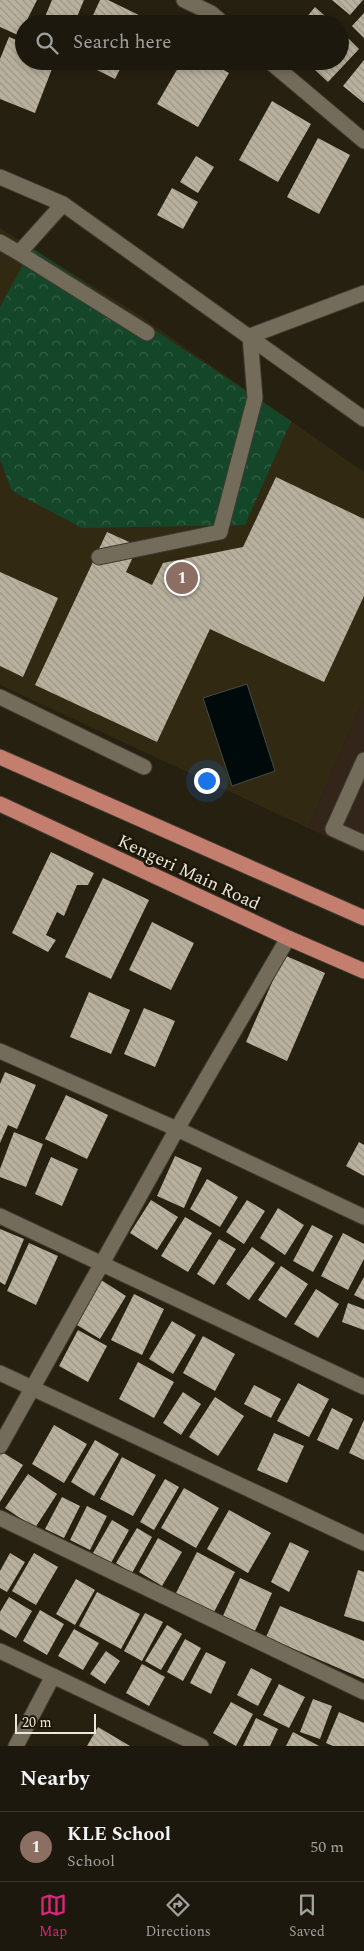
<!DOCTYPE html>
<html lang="en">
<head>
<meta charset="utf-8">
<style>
  :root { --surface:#1c180d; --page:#252116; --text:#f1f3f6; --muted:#a0a09d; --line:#3a372e; --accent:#db2777 }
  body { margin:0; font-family:Spectral,serif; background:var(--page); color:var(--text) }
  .scale { position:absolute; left:15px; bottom:12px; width:81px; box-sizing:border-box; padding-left:5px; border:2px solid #e9e6db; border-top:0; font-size:14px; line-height:18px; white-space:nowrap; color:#e9e6db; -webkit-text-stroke:4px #1d1708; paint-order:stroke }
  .you { position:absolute; left:206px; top:780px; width:18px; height:18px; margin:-12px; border:4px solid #fff; border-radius:50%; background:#1a73e8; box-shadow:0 0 0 8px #1a73e833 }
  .badge { display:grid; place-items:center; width:32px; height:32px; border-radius:50%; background:var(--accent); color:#fff; font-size:16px; font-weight:700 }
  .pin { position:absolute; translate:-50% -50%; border:2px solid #fff; box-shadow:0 1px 5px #0006 }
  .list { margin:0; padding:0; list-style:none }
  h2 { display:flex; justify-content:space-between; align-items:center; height:65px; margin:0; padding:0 20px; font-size:21px }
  h2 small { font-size:16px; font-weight:400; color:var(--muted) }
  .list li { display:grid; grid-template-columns:32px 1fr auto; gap:15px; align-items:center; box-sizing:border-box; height:70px; padding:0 20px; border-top:1px solid var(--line) }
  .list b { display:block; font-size:19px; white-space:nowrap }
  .list p { margin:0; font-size:16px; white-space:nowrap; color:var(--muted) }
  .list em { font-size:16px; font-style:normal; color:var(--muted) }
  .icon { flex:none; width:28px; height:28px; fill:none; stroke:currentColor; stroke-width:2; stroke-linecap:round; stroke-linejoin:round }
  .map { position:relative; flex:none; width:364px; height:1746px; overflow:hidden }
  .search { position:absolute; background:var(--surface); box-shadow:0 2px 8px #0003; left:15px; right:15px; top:15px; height:55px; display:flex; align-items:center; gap:12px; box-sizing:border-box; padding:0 18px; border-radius:28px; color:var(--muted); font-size:19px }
  .sheet { height:135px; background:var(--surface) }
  nav { display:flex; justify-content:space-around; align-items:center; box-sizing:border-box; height:70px; border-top:1px solid var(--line); background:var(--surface); font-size:14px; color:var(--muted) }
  nav a { display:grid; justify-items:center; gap:2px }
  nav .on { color:var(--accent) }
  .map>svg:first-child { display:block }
  .commercial { fill:#332519 }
  .built { fill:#312912 }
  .park { fill:url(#park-crowns) }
  .water { fill:#010a0b; stroke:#474c49 }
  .building { fill:url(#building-back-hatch) }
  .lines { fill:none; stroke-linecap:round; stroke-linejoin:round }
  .minor-casing { stroke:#3f3a30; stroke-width:17 }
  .major-casing { stroke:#3f3a30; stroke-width:17 }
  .minor { stroke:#736c5a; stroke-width:15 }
  .major { stroke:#c37e6d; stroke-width:15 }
  .labels { text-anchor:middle; stroke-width:5; stroke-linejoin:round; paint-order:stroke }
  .street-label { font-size:18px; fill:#e9e6db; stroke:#1d1708 }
</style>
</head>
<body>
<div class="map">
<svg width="364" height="1746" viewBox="0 0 364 1746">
  <defs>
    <pattern id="park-crowns" width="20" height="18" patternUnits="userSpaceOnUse" patternTransform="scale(1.25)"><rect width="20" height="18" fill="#144629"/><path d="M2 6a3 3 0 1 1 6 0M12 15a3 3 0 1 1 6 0" fill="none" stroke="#366147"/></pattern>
    <pattern id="building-back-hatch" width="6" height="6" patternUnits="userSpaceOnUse" patternTransform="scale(1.25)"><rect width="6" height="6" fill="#b9b19e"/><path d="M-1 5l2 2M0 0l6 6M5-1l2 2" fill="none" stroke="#9c9687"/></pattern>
  </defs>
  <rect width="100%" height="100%" fill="#262011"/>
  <path class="commercial" d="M364 698V853L308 828Z"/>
  <path class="built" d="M0 228 136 313 364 472V698L308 828 0 685Z"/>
  <path class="park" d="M32 248 291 421 245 525 82 528 12 491 0 460V307Z"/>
  <path class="water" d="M247 684 275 771 232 786 203 698Z"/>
  <path class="building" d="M0 0H37L25 24H24L20 36 0 27Z
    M52 0H84L74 24H42Z
    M100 0H108L145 18 142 24H89Z
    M332 0H363L350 15Z
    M315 7 334 24H301Z
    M364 13V38L352 26Z
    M345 35 359 49 328 82 314 69 321 61H340V40Z
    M9 37 24 43V61H55L35 113 0 99V59Z
    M364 60V103L343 86Z
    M79 61H124L115 79Z
    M182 61H208L229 73 198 127 157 104Z
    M272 101 311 124 278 182 239 160Z
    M318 138 350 155 319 214 287 197Z
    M196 156 214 167 198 193 180 182Z
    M172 188 198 202 183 229 157 215Z
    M276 477 364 519V596L324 682 210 629 157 742 35 685 107 532 138 546 126 572 152 585 163 563 243 547Z
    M0 572 58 598 23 677 0 666Z
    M51 852 94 873 88 885H77L64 916 57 912 46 935 56 940 48 952 12 933Z
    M103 878 149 900 111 979 65 957Z
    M152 922 194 943 171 990 129 970Z
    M284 955 325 973 287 1061 246 1042Z
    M89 992 130 1010 111 1054 70 1037Z
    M144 1008 175 1021 155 1067 124 1054Z
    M5 1072 36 1085 17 1129 8 1125 0 1143V1084Z
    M66 1095 108 1115 87 1159 45 1139Z
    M14 1132 43 1144 26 1187 0 1177V1169Z
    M359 1142 364 1145V1176L346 1166Z
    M175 1156 202 1168 184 1208 157 1196Z
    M51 1157 78 1169 62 1206 35 1194Z
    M207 1179 238 1197 220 1227 190 1209Z
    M151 1200 178 1217 157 1250 130 1233Z
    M247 1200 265 1211 244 1244 226 1232Z
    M278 1208 304 1225 285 1255 260 1238Z
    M185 1217 212 1233 188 1272 161 1256Z
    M312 1225 333 1236 313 1272 293 1261Z
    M0 1229 24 1239 5 1285 0 1282Z
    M343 1233 364 1244V1259L348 1290 321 1276Z
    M219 1239 236 1249 214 1285 197 1274Z
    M29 1243 58 1256 36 1305 7 1291Z
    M252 1247 275 1263 249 1300 226 1284Z
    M281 1266 308 1284 286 1318 258 1300Z
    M364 1277V1300L354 1295Z
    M98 1278 126 1296 100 1339 72 1322Z
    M316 1289 339 1304 318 1338 294 1324Z
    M134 1294 164 1309 142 1355 111 1340Z
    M348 1303 364 1309V1330L342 1322Z
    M172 1321 196 1335 173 1374 149 1359Z
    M78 1330 107 1346 88 1382 59 1366Z
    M203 1336 235 1354 215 1391 183 1373Z
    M138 1362 174 1382 154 1418 119 1399Z
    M298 1383 329 1399 309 1437 277 1421Z
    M254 1385 281 1399 271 1418 244 1404Z
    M183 1392 201 1404 181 1435 163 1423Z
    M215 1397 244 1416 218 1456 189 1437Z
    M332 1408 353 1419 338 1450 317 1440Z
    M364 1420V1460L349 1453Z
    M54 1425 87 1444 64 1483 32 1464Z
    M274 1433 304 1446 287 1483 257 1470Z
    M95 1440 119 1454 94 1496 71 1482Z
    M2 1452 23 1465 0 1502V1455Z
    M122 1457 156 1475 133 1516 100 1499Z
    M28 1474 57 1494 35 1528 5 1508Z
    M165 1479 179 1487 154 1530 140 1522Z
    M184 1488 219 1508 196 1548 161 1528Z
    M62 1497 80 1506 64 1538 45 1529Z
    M87 1506 107 1516 90 1550 70 1540Z
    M229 1510 271 1533 248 1573 207 1549Z
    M112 1520 129 1530 111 1563 93 1553Z
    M137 1528 152 1537 132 1573 116 1563Z
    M158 1538 182 1552 162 1586 139 1572Z
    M290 1542 309 1551 289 1592 271 1582Z
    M197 1552 235 1572 214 1612 176 1593Z
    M10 1553 25 1562 7 1592 0 1588V1571Z
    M34 1553 58 1567 36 1605 12 1591Z
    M358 1570 364 1572V1622L344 1616Z
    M240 1578 272 1593 254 1633 222 1618Z
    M76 1579 95 1590 75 1625 56 1614Z
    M97 1592 140 1614 121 1649 79 1626Z
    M9 1597 32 1611 16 1638 0 1629V1612Z
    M280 1606 364 1641V1679L266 1637Z
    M40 1610 64 1624 47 1655 23 1641Z
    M145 1613 163 1622 142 1661 124 1651Z
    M167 1625 182 1634 161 1670 145 1661Z
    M74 1629 99 1643 83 1670 58 1656Z
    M185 1639 201 1648 183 1681 167 1672Z
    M106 1651 120 1661 105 1684 90 1674Z
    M206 1652 226 1662 211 1694 190 1683Z
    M142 1664 165 1677 149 1706 126 1693Z
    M251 1668 272 1679 258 1706 237 1695Z
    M279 1684 305 1697 289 1728 263 1715Z
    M313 1699 332 1706 320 1739 300 1732Z
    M231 1702 253 1714 236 1746 213 1733Z
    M339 1712 364 1723V1746H333L326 1743Z
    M256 1718 278 1729 270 1746H243Z
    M98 1727 130 1746H87Z
    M293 1732 319 1746H286Z"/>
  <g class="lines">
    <g class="minor-casing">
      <path id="minor" d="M184 0 211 13 224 24
        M269 61 364 141
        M0 177 63 204 364 419
        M0 242 19 253 63 204
        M19 253 147 333
        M99 557 220 532 255 398 250 336 364 293
        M0 697 144 767
        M364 760 333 829 364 843
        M0 1051 177 1129 364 1217
        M0 1216 364 1387
        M0 1373 364 1543
        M0 1446 177 1129 288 938
        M0 1518 364 1692
        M0 1651 201 1746
        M16 1746 53 1676"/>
    </g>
    <g class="major-casing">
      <path id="major" d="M0 757 364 918
        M0 804 288 938 364 971"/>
    </g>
    <use href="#minor" class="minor"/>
    <use href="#major" class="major"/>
  </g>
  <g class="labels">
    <g class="street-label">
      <text transform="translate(189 872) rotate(25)" y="6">Kengeri Main Road</text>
    </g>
  </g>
</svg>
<div class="scale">20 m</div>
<div class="you"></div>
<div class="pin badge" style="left:182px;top:578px;background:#8d6e63">1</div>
<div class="search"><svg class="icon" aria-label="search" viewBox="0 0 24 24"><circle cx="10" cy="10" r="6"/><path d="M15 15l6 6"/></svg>Search here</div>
</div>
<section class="sheet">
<h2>Nearby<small></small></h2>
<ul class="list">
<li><span class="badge" style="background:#8d6e63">1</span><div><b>KLE School</b><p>School</p></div><em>50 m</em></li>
</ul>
</section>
<nav>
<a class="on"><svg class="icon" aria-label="map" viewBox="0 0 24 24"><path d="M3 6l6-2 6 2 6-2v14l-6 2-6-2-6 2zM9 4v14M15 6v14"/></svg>Map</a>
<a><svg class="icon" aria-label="directions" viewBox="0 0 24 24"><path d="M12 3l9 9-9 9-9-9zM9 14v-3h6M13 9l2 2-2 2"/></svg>Directions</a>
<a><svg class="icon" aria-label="saved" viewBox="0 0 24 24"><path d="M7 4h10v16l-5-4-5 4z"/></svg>Saved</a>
</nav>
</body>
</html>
